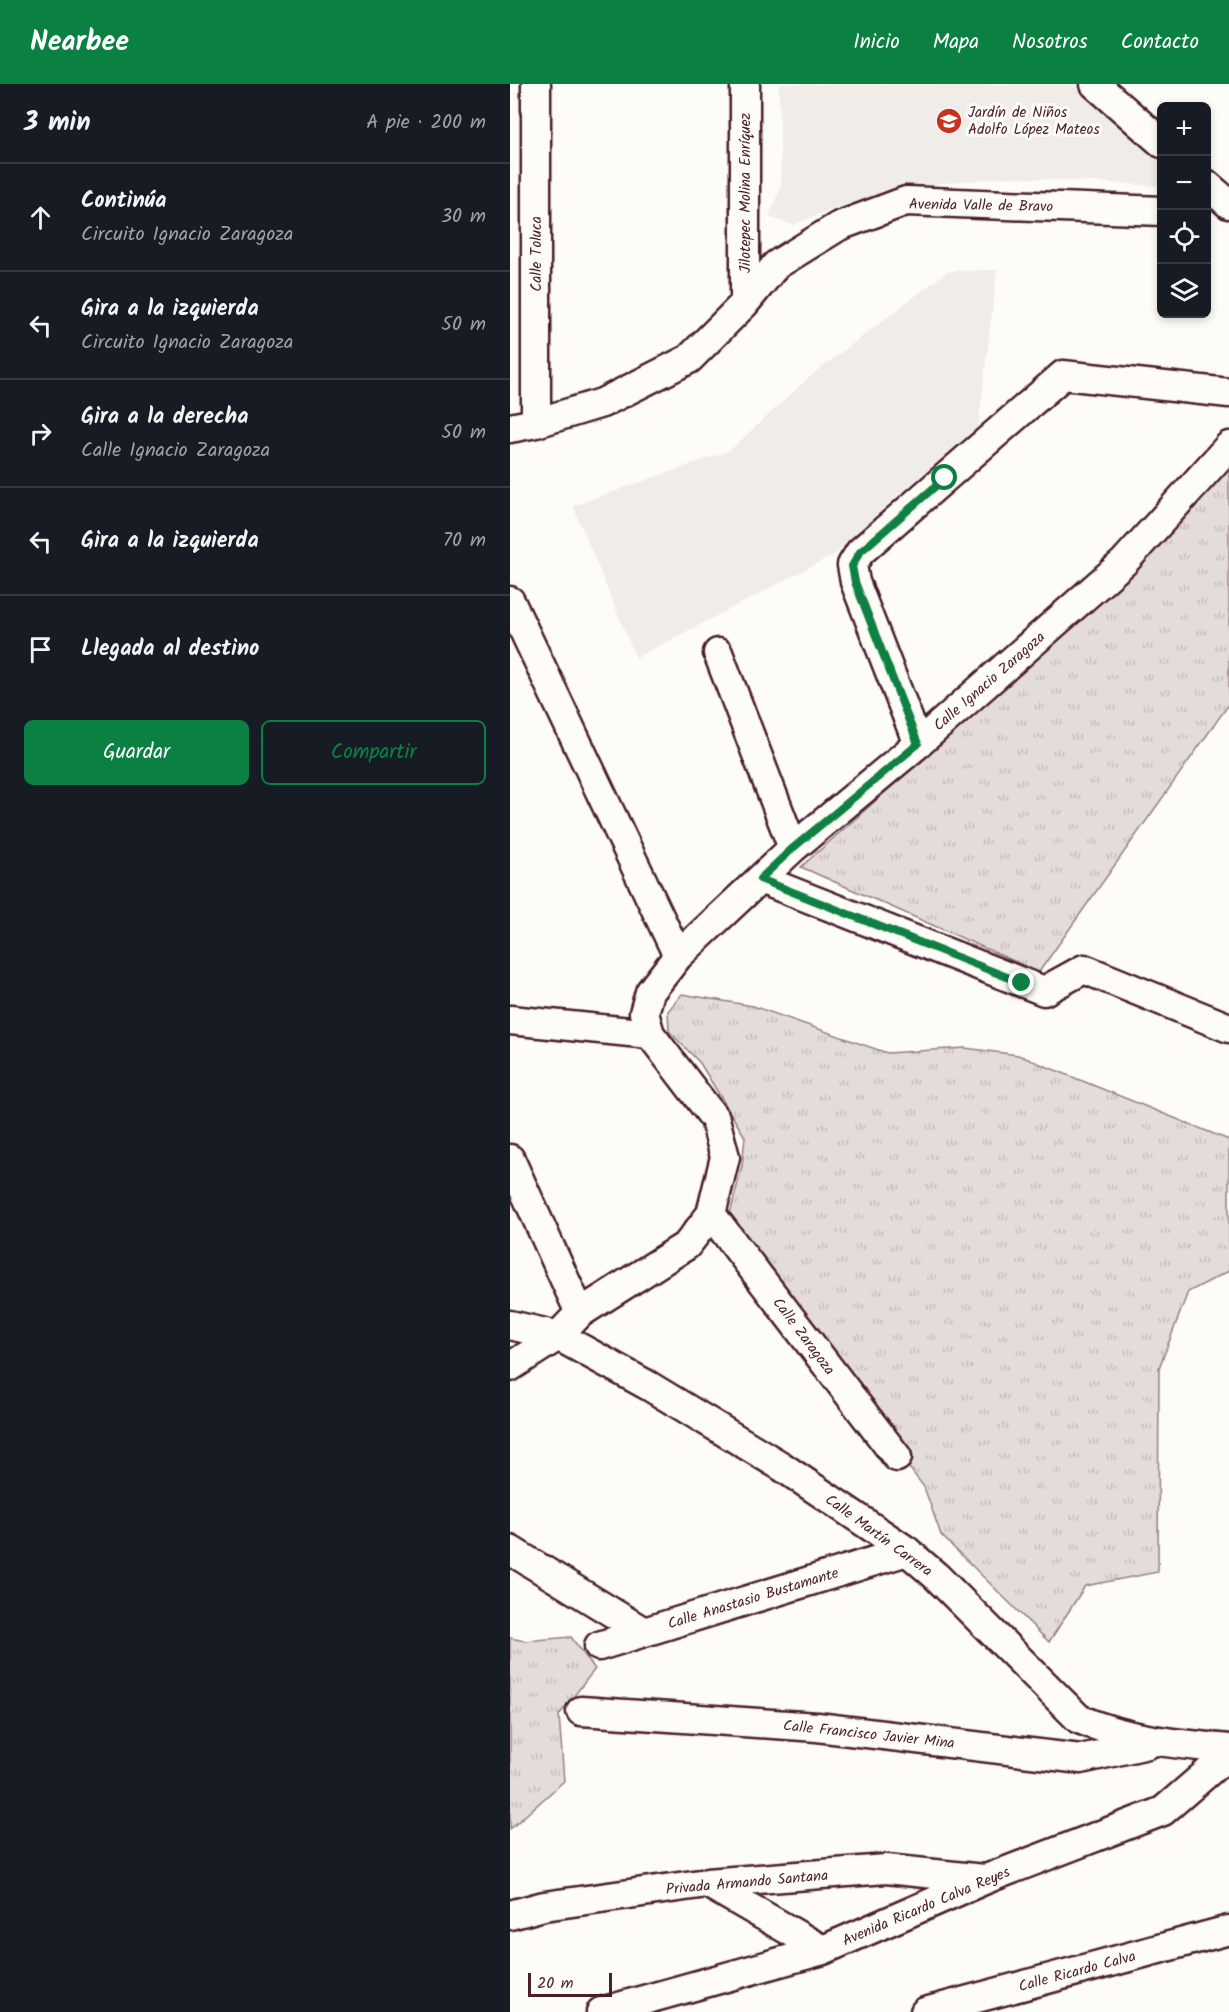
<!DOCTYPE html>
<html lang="es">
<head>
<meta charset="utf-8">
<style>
  :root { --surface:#171b24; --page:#242831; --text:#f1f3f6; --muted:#9ea1a6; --line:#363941; --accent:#0b8043 }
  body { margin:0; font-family:Kalam,sans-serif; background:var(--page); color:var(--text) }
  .controls { position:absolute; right:18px; top:18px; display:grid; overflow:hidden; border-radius:9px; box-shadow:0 3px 9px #0003 }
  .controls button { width:54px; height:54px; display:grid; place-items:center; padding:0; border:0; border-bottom:2px solid var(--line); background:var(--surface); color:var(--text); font:30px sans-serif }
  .scale { position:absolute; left:18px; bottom:15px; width:84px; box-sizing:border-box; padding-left:6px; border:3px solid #4a1f2b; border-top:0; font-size:16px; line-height:21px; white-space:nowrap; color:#4a1f2b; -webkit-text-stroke:4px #fdfcf7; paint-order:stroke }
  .stop { position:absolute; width:18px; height:18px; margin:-14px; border:4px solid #0b8043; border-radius:50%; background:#fff }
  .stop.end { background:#0b8043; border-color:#fff; box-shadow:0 2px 6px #0008 }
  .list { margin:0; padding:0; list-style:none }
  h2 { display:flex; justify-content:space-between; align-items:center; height:78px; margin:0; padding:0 24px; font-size:26px }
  h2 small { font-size:20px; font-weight:400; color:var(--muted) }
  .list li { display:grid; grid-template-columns:39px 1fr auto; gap:18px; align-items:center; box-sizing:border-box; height:108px; padding:0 24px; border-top:2px solid var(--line) }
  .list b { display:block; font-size:22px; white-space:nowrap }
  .list p { margin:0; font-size:20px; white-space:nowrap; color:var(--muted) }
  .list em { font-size:20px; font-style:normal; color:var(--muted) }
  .actions { display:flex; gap:12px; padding:18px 24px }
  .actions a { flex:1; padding:14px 0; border:2px solid var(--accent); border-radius:9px; text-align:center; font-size:21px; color:var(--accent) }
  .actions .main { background:var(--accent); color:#fff }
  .icon { flex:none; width:33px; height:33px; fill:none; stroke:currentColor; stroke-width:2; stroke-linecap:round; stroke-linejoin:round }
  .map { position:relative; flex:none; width:719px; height:1928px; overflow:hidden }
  header { display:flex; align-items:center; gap:36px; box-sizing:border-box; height:84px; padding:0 30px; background:var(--accent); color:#fff }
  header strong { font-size:28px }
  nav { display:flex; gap:33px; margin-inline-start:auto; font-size:21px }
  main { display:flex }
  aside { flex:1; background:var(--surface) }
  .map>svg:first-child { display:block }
  .built { fill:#f0ece8 }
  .grass { fill:url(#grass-tufts); stroke:#967e82; stroke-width:1.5 }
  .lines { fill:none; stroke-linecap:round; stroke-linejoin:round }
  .minor-casing { stroke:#4a1f2b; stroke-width:33 }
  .minor { stroke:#fdfcf7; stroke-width:28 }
  .route { stroke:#0b8043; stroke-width:8 }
  .labels { text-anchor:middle; stroke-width:6; stroke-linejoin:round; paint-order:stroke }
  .poi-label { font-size:15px; fill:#4a1f2b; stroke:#fdfcf7; text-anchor:start }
  .street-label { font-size:15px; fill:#4a1f2b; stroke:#fdfcf7 }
</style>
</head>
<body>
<header>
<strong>Nearbee</strong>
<nav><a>Inicio</a><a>Mapa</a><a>Nosotros</a><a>Contacto</a></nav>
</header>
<main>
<aside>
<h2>3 min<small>A pie · 200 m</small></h2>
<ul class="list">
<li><svg class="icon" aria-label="ahead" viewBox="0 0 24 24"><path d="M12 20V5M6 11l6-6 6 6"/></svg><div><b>Continúa</b><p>Circuito Ignacio Zaragoza</p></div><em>30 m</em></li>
<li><svg class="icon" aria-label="left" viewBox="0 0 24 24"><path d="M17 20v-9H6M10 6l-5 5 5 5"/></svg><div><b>Gira a la izquierda</b><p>Circuito Ignacio Zaragoza</p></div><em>50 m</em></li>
<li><svg class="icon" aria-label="right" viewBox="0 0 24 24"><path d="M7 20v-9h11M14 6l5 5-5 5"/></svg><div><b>Gira a la derecha</b><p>Calle Ignacio Zaragoza</p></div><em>50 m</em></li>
<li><svg class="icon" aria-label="left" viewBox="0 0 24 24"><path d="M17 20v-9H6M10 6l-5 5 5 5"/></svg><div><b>Gira a la izquierda</b></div><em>70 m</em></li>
<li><svg class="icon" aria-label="arrive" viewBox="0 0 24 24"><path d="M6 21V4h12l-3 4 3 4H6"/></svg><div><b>Llegada al destino</b></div></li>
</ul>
<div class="actions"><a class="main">Guardar</a><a>Compartir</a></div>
</aside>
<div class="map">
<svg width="719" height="1928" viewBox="0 0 719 1928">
  <defs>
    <pattern id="grass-tufts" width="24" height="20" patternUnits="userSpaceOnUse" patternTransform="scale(1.5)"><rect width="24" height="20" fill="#e3dcda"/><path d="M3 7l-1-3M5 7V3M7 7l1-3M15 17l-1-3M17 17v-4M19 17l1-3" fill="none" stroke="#c4bcbb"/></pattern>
  </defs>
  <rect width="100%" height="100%" fill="#fdfcf7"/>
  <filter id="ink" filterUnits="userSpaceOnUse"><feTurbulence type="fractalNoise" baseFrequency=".0167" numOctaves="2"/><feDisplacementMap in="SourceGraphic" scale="12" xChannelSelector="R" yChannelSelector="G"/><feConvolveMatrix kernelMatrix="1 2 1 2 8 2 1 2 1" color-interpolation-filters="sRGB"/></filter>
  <g filter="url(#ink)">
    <path class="built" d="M269 0H566L651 73V102L497 93 394 103 322 125 283 141 259 133 271 103Z
      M487 186 468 345 380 418 325 470 126 574 63 422 219 367 303 290 438 187Z"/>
    <path class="grass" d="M719 380V620L529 888 291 783 624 487Z
      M172 910 243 922 377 969 455 964 508 971 719 1056V1187L678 1208 649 1284 648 1488 575 1502 539 1558 431 1451 414 1403 216 1146 232 1082 235 1053 190 979 159 947 158 927Z
      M61 1553 85 1585 49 1631 54 1697 0 1745V1554L15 1557Z"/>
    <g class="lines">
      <g class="minor-casing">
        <path id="minor" d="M585 0 652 59
          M696 100 719 120
          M235 219V0
          M26 339V0
          M0 344 26 339 92 319 179 275 235 219 266 181 329 142 396 117 652 127
          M0 517 168 872
          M208 569 283 764
          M408 660 345 498 342 481 350 468 553 291 719 309
          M250 795 534 907 574 885 719 944
          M0 936 140 950
          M0 1075 70 1229
          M201 1130 387 1373
          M0 1241 48 1252 139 1302 271 1382 397 1467 426 1492 569 1635C618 1656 666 1660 719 1665
          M0 1283 48 1252 70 1229 177 1161 201 1130 215 1073 205 1035 140 950 134 929 140 908 168 872 283 764 408 660 614 478 719 362
          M0 1466 134 1548
          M89 1562 397 1467
          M71 1627 307 1643 571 1675 638 1660
          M197 1799 313 1866
          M0 1831 34 1822 197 1799 376 1785 474 1795
          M91 1928 313 1866 476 1795 653 1727 719 1670
          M415 1928 719 1846"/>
      </g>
      <use href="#minor" class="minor"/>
    </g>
  </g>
  <g class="lines" filter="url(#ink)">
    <path class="route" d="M435 394 350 468 342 482 345 498 408 660 283 764 250 795 512 899"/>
  </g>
  <defs>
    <g id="school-disc" transform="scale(1.35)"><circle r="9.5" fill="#c8321e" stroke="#fdfcf7"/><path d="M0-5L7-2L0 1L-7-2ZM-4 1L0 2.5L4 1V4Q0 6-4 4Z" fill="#fff"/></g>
  </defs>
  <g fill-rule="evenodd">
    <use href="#school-disc" x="439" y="37"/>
  </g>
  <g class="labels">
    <g class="poi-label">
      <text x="458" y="33">Jardín de Niños<tspan x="458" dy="17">Adolfo López Mateos</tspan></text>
    </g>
    <g class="street-label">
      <text transform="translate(235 109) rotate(-90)" y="5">Jilotepec Molina Enríquez</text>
      <text transform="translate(471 121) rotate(1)" y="5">Avenida Valle de Bravo</text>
      <text transform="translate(26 170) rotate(-90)" y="5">Calle Toluca</text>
      <text transform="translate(479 597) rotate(-41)" y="5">Calle Ignacio Zaragoza</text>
      <text transform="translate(294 1252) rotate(53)" y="5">Calle Zaragoza</text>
      <text transform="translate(369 1451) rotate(36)" y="5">Calle Martín Carrera</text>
      <text transform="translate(243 1514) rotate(-17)" y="5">Calle Anastasio Bustamante</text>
      <text transform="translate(359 1650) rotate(6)" y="5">Calle Francisco Javier Mina</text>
      <text transform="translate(237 1798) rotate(-5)" y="5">Privada Armando Santana</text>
      <text transform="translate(416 1822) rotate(-23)" y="5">Avenida Ricardo Calva Reyes</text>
      <text transform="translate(567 1887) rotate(-15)" y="5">Calle Ricardo Calva</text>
    </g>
  </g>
</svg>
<div class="controls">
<button>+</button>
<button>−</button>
<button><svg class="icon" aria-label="locate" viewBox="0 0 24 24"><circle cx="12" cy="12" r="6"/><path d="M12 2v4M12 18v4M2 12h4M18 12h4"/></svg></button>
<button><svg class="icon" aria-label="layers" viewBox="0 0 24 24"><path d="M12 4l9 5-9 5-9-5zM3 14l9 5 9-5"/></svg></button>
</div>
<div class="scale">20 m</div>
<div class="stop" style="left:435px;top:394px"></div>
<div class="stop end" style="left:512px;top:899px"></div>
</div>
</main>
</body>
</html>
